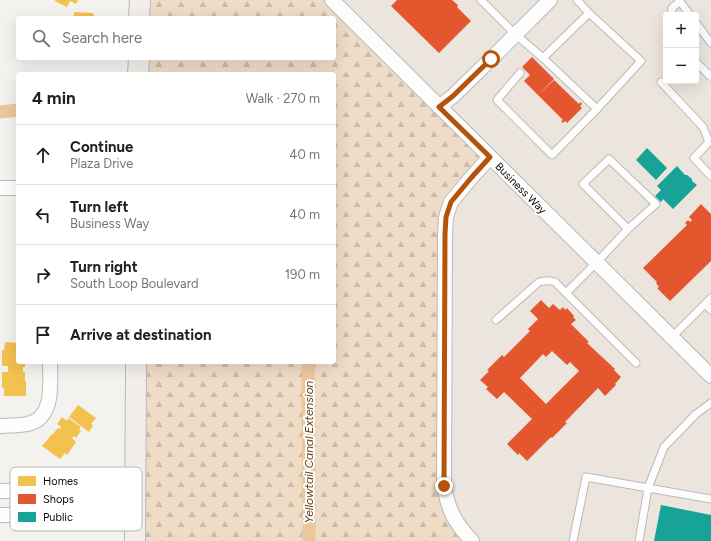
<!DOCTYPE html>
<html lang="en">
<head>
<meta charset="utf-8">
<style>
  :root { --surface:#fff; --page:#f6f6f6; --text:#202124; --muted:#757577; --line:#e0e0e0 }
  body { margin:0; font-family:Figtree,sans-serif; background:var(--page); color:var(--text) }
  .controls { position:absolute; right:12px; top:12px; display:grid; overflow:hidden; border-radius:4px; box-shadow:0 4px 16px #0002 }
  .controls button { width:36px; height:36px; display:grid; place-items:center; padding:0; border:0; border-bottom:1px solid var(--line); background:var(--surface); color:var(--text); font:20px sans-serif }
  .stop { position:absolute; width:12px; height:12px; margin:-9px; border:3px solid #b45309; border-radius:50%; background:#fff }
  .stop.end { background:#b45309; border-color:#fff; box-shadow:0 1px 4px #0008 }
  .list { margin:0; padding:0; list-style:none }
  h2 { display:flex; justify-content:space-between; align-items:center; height:52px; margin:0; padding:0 16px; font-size:17px }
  h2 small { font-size:13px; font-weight:400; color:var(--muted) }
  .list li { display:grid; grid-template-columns:26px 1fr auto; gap:12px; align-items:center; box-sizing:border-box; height:60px; padding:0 16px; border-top:1px solid var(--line) }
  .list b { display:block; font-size:15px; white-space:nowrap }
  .list p { margin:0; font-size:13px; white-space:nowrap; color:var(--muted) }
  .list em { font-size:13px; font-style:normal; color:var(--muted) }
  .icon { flex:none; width:22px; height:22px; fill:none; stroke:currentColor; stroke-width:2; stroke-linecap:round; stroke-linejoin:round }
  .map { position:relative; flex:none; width:711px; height:541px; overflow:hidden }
  .search { position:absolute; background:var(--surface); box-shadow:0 4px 16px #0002; left:16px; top:16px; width:320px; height:44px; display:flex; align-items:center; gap:10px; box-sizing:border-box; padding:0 14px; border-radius:4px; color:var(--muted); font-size:15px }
  .panel { position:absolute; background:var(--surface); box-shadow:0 4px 16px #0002; left:16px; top:72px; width:320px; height:292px; border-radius:4px }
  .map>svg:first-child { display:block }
  .built { fill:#ece5dd; fill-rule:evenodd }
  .forest { fill:url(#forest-firs) }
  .homes { fill:#f2c14e }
  .shops { fill:#e4572e; fill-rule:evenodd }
  .public { fill:#17a398 }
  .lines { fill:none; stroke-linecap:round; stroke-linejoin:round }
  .canal { stroke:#edc79c; stroke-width:13 }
  .lane-casing { stroke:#bbb9b6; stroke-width:9 }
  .street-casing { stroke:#bbb9b6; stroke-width:16 }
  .secondary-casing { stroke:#bbb9b6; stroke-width:22 }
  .lane { stroke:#fdfdfd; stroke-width:7 }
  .street { stroke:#fdfdfd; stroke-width:14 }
  .secondary { stroke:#f2efeb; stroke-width:20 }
  .route { stroke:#b45309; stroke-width:5 }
  .labels { text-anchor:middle; stroke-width:4; stroke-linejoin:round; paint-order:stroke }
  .street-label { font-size:11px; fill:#0d0b09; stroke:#fff }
  .water-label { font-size:12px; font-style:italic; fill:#654213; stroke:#fff }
  .key { fill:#fff; stroke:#b6b6b5; stroke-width:1 }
  .key-label { font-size:11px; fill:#0d0b09 }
</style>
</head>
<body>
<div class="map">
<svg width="711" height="541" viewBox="0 0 711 541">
  <defs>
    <pattern id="forest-firs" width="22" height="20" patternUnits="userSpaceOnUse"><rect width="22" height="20" fill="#efdcc7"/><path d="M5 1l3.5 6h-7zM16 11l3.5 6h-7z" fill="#cba"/></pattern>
  </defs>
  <rect width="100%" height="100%" fill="#f4f2ef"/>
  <path class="built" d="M332 0H711V541H472L452 515ZM666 15H696V81H666Z"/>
  <path class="forest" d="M147 0H324L482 157 447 198 438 446 464 541H141L142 362H334V74H145V58H334V18H146Z"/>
  <path class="homes" d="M55 0H78L76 4 70 1 67 7 55 1Z
    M74 12 93 13 95 18H74Z
    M5 342 18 343V362H25V367H23V372H25V381H26V396H4V388H2V372H8V366H2V350H4Z
    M78 405 96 418 91 424 93 425 89 432 69 417Z
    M62 417 67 421 68 418 81 427 79 429 81 431 76 438 74 436 72 438 76 442 67 455 65 453 60 459 42 446 52 434V435L58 428 60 429 61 427 57 424Z"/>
  <path class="shops" d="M397 0H452L458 5 457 7 471 21 439 53 391 6Z
    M532 57 554 79 538 95 524 81 530 75 522 67Z
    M554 80 579 104 580 102 582 104 580 106 582 108 567 123 565 121 563 123 561 121 563 120 538 95Z
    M701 204 711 214V261L670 301 657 288 659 287 656 283 657 282 643 268 687 225 685 223 688 220 690 222 692 220 689 217Z
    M541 300 549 308 553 304 560 310 563 307 565 310 567 308 574 316 573 317 576 320 571 324 589 342 587 343 615 369 614 370 621 377 615 384 616 385 605 396 598 388 565 422 567 423 552 438 551 437 527 461 519 453 518 455 507 444 532 419 504 392 497 399 486 389 488 387 480 380 489 371 487 370 502 355 504 357 530 331 528 329 538 319 530 311ZM552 351 567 365 570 362 579 371 546 404 520 378 543 354 546 357Z"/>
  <path class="public" d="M647 148 667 168 656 180 636 160Z
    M677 166 685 175H687L692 179V181L697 185 673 209 663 199 661 202 655 196 661 190 657 186Z
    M661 505 711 515V541H654Z"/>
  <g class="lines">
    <path class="canal" d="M0 112 18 110
      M308 362 309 541"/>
    <g class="lane-casing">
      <path id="lane" d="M481 0 515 34 543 58 589 13
        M679 0 690 15
        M671 15 672 8 680 1
        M696 23 711 43
        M543 58 597 109 641 61 589 13 577 0
        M696 62 710 76 711 74
        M520 73 497 100 552 155 597 109
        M661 82 703 127 709 142 694 158 711 176
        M566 293 597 262 628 229 656 204 609 159 583 184 628 229
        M705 304 711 310
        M496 320 539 282C545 280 549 280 555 282L636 363
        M672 337 711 298
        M573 541 586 477 711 499
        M639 541 648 488 664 447 696 414 711 403"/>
    </g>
    <g class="street-casing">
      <path id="street" d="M332 0 711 376
        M439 107 453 96 491 59 550 0
        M0 188H18
        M0 426C9 425 19 426 28 424 55 418 50 382 50 362
        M0 491 135 489
        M0 515H135
        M472 541C455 523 448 510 444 485L445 234 446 217 451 202 471 178 490 157"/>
    </g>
    <g class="secondary-casing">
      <path id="secondary" d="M139 18 140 0
        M138 74 139 58
        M135 541 136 362"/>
    </g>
    <use href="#lane" class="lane"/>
    <use href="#street" class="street"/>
    <use href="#secondary" class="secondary"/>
  </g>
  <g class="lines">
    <path class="route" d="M444 486 445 234 446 217 451 202 471 178 490 157 439 107 453 96 491 59"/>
  </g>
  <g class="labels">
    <g class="street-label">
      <text transform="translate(521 188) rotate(45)" y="4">Business Way</text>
    </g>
    <g class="water-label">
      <text transform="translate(309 452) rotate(-90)" y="4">Yellowtail Canal Extension</text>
    </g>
  </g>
  <rect x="10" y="467" width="132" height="64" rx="6" class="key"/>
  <rect x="18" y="476" width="18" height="10" fill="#f2c14e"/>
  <rect x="18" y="494" width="18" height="10" fill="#e4572e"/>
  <rect x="18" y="512" width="18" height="10" fill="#17a398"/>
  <g class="key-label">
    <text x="43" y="485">Homes</text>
    <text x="43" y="503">Shops</text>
    <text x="43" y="521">Public</text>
  </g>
</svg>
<div class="controls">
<button>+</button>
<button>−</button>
</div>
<div class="stop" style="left:491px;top:59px"></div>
<div class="stop end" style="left:444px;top:486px"></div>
<div class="search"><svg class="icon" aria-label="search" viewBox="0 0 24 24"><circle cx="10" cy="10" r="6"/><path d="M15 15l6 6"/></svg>Search here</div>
<section class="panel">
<h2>4 min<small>Walk · 270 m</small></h2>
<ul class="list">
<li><svg class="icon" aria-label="ahead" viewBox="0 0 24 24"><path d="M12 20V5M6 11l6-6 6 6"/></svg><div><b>Continue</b><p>Plaza Drive</p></div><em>40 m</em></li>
<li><svg class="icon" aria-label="left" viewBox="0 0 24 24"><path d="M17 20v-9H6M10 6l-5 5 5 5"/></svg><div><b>Turn left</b><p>Business Way</p></div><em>40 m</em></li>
<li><svg class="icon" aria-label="right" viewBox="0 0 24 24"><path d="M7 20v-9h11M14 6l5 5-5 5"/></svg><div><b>Turn right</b><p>South Loop Boulevard</p></div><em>190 m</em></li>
<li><svg class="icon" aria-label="arrive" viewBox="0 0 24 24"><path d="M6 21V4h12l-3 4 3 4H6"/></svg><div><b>Arrive at destination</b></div></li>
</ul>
</section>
</div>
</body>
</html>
